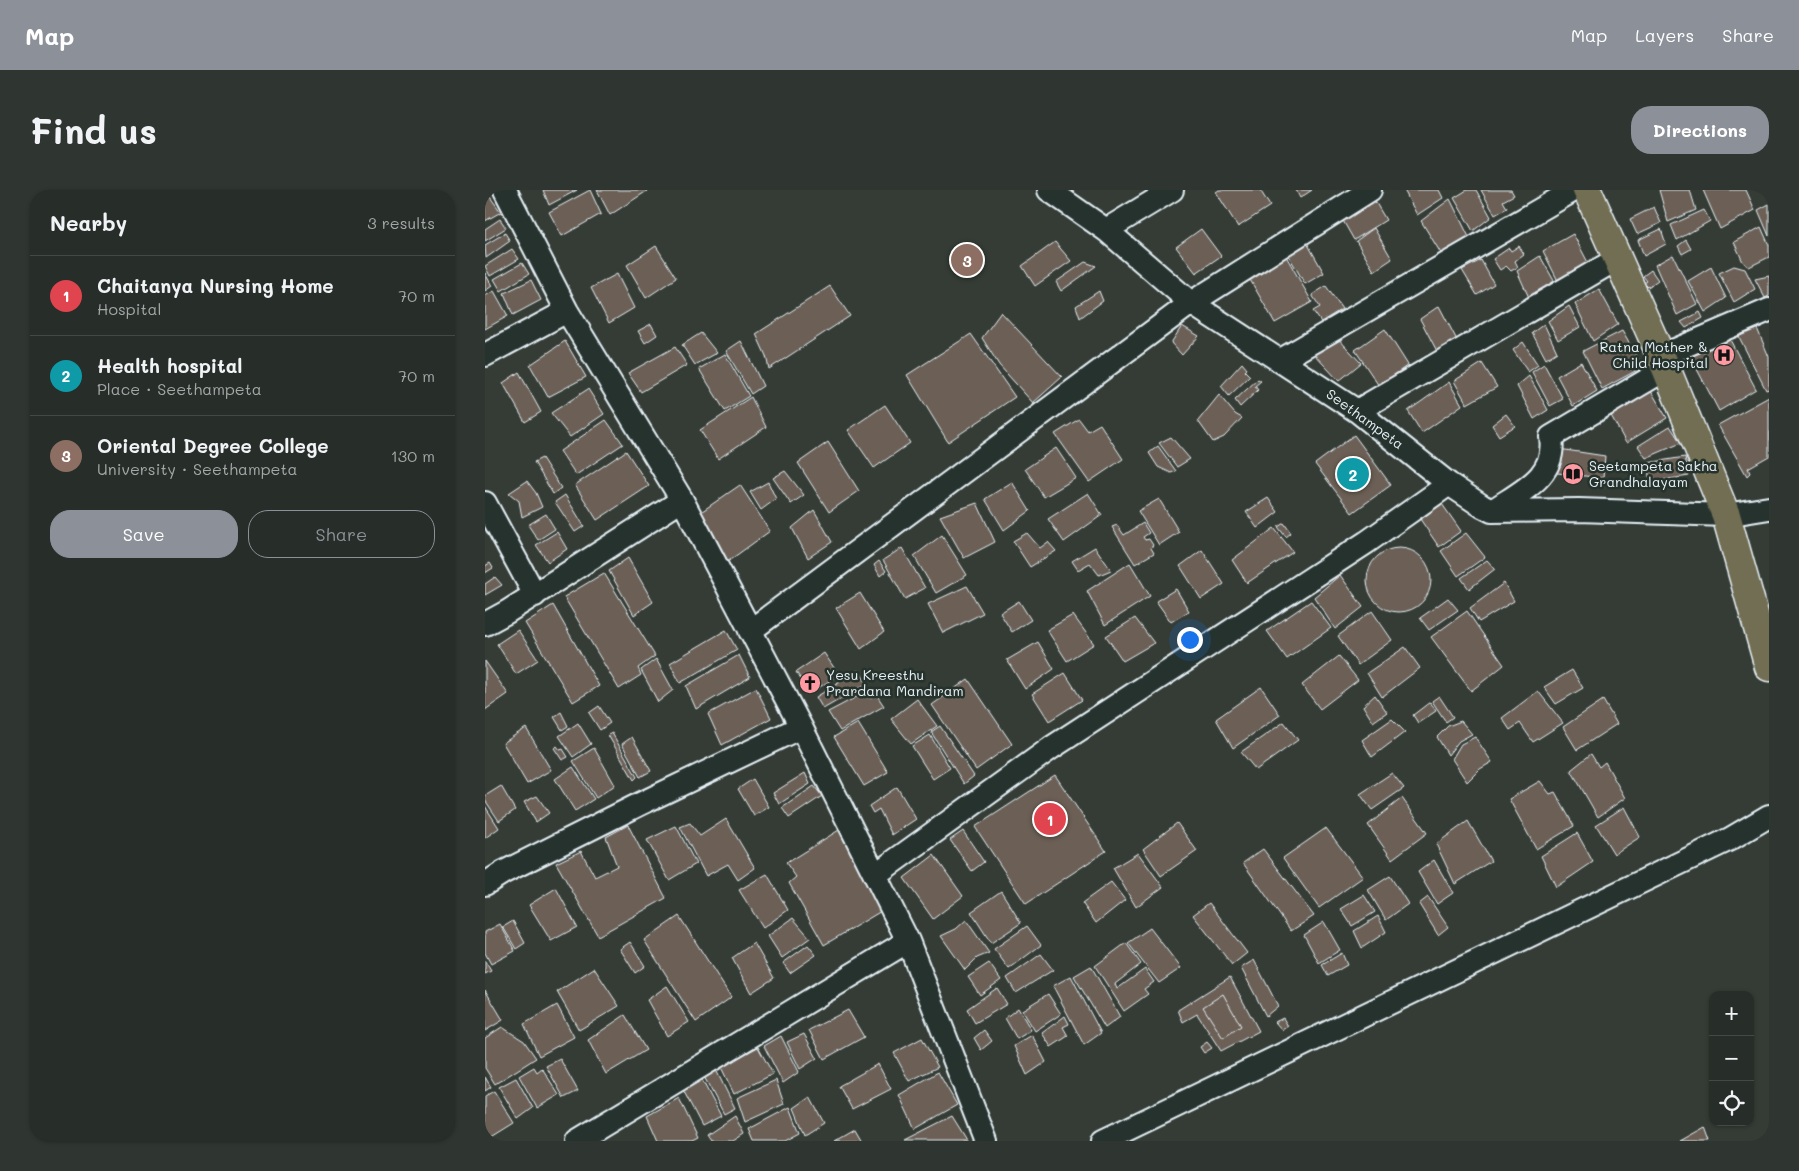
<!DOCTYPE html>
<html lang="en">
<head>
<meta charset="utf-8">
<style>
  :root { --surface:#272d28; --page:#2f3530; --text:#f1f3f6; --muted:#a4a8a8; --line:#434945; --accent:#8c9099 }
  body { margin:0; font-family:Mali,sans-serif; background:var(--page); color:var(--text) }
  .controls { position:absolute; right:15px; bottom:15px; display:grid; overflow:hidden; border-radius:10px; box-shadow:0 1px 4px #0004 }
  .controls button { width:45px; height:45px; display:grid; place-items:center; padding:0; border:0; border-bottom:1px solid var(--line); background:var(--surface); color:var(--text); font:25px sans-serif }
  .you { position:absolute; left:704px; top:449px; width:18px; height:18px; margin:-12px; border:4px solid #fff; border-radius:50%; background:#1a73e8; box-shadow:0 0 0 8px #1a73e833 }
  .badge { display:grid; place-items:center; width:32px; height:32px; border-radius:50%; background:var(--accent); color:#fff; font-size:16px; font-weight:700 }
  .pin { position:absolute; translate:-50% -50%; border:2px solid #fff; box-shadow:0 1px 5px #0006 }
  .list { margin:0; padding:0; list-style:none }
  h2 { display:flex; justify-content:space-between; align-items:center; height:65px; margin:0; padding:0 20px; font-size:21px }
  h2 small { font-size:16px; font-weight:400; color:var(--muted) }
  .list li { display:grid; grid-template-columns:32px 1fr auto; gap:15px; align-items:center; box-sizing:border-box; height:80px; padding:0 20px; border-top:1px solid var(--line) }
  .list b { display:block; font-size:19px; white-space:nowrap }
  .list p { margin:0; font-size:16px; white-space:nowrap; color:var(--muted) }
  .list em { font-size:16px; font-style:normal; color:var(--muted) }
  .actions { display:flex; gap:10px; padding:15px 20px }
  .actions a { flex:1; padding:11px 0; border:1px solid var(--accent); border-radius:20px; text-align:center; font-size:18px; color:var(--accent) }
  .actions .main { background:var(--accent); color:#fff }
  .icon { flex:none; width:28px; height:28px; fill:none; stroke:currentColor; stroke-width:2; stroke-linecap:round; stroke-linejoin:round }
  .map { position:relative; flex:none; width:1284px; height:951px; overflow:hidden; border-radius:20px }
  header { display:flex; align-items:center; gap:30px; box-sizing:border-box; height:70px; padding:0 25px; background:var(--accent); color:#fff }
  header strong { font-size:24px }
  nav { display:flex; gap:28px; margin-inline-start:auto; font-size:18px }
  .intro { display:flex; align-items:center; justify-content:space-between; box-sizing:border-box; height:120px; padding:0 30px }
  h1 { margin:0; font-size:35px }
  .button { padding:12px 22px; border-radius:20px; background:var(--accent); color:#fff; font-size:18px; font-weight:700 }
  main { display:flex; gap:30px; padding:0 30px }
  aside { flex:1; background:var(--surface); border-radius:20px; box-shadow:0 1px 4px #0004 }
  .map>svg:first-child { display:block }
  .building { fill:#6c6157; stroke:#e8f1f8 }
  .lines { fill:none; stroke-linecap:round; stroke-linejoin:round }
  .minor-casing { stroke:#e8f1f8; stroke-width:26 }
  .major-casing { stroke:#e8f1f8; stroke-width:31 }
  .minor { stroke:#26332d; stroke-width:22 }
  .major { stroke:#726e52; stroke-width:28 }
  .labels { text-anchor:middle; stroke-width:5; stroke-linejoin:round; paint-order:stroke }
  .poi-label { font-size:14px; fill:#e8f1f8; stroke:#26332d; text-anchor:start }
  .street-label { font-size:14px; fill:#e8f1f8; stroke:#26332d }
</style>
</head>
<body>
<header>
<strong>Map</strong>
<nav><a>Map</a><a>Layers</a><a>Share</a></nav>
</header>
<div class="intro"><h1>Find us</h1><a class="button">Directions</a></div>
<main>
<aside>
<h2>Nearby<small>3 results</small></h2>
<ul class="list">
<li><span class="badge" style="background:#e0444e">1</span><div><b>Chaitanya Nursing Home</b><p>Hospital</p></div><em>70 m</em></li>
<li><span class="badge" style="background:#0f9aa8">2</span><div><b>Health hospital</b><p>Place · Seethampeta</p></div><em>70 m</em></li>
<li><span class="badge" style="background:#8d6e63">3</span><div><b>Oriental Degree College</b><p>University · Seethampeta</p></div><em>130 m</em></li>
</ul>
<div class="actions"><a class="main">Save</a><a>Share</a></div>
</aside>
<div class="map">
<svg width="1284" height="951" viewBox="0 0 1284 951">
  <rect width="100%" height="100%" fill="#343c35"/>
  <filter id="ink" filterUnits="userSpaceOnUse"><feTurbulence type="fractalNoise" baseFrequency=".02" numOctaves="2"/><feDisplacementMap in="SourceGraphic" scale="10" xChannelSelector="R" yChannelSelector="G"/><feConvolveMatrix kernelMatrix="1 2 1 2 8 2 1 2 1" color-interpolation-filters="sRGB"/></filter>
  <g filter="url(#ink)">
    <path class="building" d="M58 0H92L64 15Z
      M105 0 116 24 77 46 64 22Z
      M112 0H161L162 1 125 25Z
      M734 0H775L785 16 753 37 731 2Z
      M811 0H827L815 8Z
      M919 0H954L958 8 932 25Z
      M982 0H991L1006 27 988 41 969 8Z
      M996 0H1026L1029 5 1018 11 1022 18 1010 25Z
      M1174 0H1205L1211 20 1183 32Z
      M1218 0H1261L1270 20 1235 39Z
      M2 3 16 22 0 31V4Z
      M888 8 901 30 869 50 857 29Z
      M965 9 985 49 957 65 936 31Z
      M1284 14V46L1273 20Z
      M1169 17 1176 33 1152 44 1145 29Z
      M1219 20 1225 31 1192 50 1186 35Z
      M15 29 21 38 0 51V39Z
      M1276 37 1284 55V67L1264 77 1258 72 1249 52Z
      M889 38 907 69 889 81 871 51Z
      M716 39 736 66 711 83 691 57Z
      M1176 39 1181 54 1159 66 1153 50Z
      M20 43 25 51 1 68 0 55Z
      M1088 44 1107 80 1077 99 1058 61Z
      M1201 50 1206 59 1197 64 1193 56Z
      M821 51 839 83 820 94 802 63Z
      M570 52 586 71 550 96 537 76Z
      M171 56 191 88 161 108 142 75Z
      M1034 56 1039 64 1030 71 1033 77 1026 81 1021 76 1015 80 1008 69 1024 58 1026 61Z
      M27 59 34 69 5 86 0 76Z
      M797 59 827 112 790 133 760 81Z
      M1188 65 1212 114 1192 125 1170 75Z
      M1055 66 1072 96 1046 112 1032 81Z
      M996 70 1009 94 992 105 977 80Z
      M600 72 611 76 576 101 571 92Z
      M37 73 44 84 16 101 9 89Z
      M1249 76 1260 79 1270 99 1249 112 1234 83Z
      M1226 77 1241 108 1220 122 1203 91Z
      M1166 80 1173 90 1163 97 1159 93 1162 91 1158 86Z
      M0 83 7 96 0 101Z
      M132 84 149 118 124 133 106 98Z
      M1284 86V106L1280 108 1270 89Z
      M46 90 56 110 28 125 19 103Z
      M345 96 365 126 284 179 281 166 271 144Z
      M841 96 857 119 836 132 828 121 835 117 827 105Z
      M1114 99 1133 134 1108 151 1090 114Z
      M9 101 23 126 0 139V106Z
      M614 101 618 111 595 128 591 116Z
      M954 116 973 152 954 165 935 129Z
      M1084 116 1095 137 1073 150 1063 131Z
      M516 122 577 187 548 213 514 175 497 148Z
      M1215 122 1218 128 1201 138 1196 132Z
      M1269 131 1284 167V199L1281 200 1252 143Z
      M166 134 172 145 160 153 153 141Z
      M1059 134 1072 162 1061 169 1047 143Z
      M697 136 714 146 697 165 686 153Z
      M900 139 923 175 894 196 870 160Z
      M1137 141 1158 177 1117 199 1098 161Z
      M216 143 232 163 210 175 197 155Z
      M486 144 530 207 463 252 422 185Z
      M1242 144 1271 199 1234 221 1205 166Z
      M850 145 876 173 854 191 826 161Z
      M80 151 101 187 63 207 45 175Z
      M256 151 278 196 266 204 241 161Z
      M1038 152 1053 175 1043 182 1028 160Z
      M190 157 202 175 156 202 143 183Z
      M240 164 264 206 240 221 214 179Z
      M1096 172 1112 201 1088 216 1072 186Z
      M757 173 762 179 760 181 765 186 744 206 736 196Z
      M997 173 1012 197 982 214 969 191Z
      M1059 174 1078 209 1065 216 1047 182Z
      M34 182 56 222 40 232 18 193Z
      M1044 186 1063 220 1049 229 1032 196Z
      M773 189 776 191 770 196 773 200 755 217 750 210Z
      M964 192 977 215 937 243 923 221Z
      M1163 196 1182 228 1141 253 1123 220Z
      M103 199 119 224 85 247 66 223Z
      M734 205 750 224 757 228 739 247 728 252 713 231Z
      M266 207 281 237 233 269 215 240Z
      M1284 207V266L1263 278 1265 283 1262 286 1233 235Z
      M400 215 425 253 389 278 363 240Z
      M1021 224 1030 236 1014 246 1007 235Z
      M594 229 603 241 615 234 638 269 604 292 570 244Z
      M121 230 138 254 91 285 75 261Z
      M1185 236 1196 253 1161 268 1153 256Z
      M869 245 906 295 867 323 830 274Z
      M686 247 705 269 692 277 674 253Z
      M343 252 374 301 344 322 313 273Z
      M673 256 691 281 686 283 673 277 664 263Z
      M571 258 591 288 559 307 540 279Z
      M1074 259 1120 266 1118 288 1072 283Z
      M141 261 164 296 112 330 90 295Z
      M1200 267 1204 286 1165 292 1162 273Z
      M57 268 76 298 68 304 49 272Z
      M300 281 319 305 306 314 288 288Z
      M42 291 51 303 57 317 37 327 34 311 24 303Z
      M283 292 291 309 276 320 265 302Z
      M527 292 545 321 519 340 500 309Z
      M255 295 285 341 238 375 210 326Z
      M603 303 617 325 579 352 563 329Z
      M80 305 99 336 90 342 70 312Z
      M783 308 793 322 772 338 761 322Z
      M674 309 694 342 674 355 653 321Z
      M492 313 510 352 479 368 455 326Z
      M957 314 976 341 954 357 935 329Z
      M329 320 347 352 323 368 307 338Z
      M61 324 70 339 53 350 43 335Z
      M658 333 664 343 658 347 660 350 664 349 668 355 666 358 669 363 650 374 627 337 632 335 639 345Z
      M799 333 806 343 801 347 793 337Z
      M789 338 808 362 762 393 747 370Z
      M72 342 82 359 63 372 51 355Z
      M542 343 555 358 563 352 571 361 545 377 528 351Z
      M981 343 1000 367 973 386 956 361Z
      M457 345 482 385 451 403 429 366Z
      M610 357 626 380 614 385 605 373 593 380 587 371Z
      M417 358 440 398 420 409 398 370Z
      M882 390a32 32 0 1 1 64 0a32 32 0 1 1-64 0Z
      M717 360 739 394 716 409 695 376Z
      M143 368 168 412 149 425 124 381Z
      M1002 370 1010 379 984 399 976 388Z
      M394 371 401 381 395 386 389 375Z
      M5 373 8 378 0 383V376Z
      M645 373 665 406 620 435 602 401Z
      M119 383 170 466 153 478 156 485 134 499 79 407Z
      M855 385 878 417 850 439 829 407Z
      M10 387 17 395 0 405V394Z
      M1019 393 1029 411 994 432 985 418Z
      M482 396 498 423 458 443 443 414Z
      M691 399 704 421 686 432 671 411Z
      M375 403 399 442 376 459 351 418Z
      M963 408 973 420 944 440 935 428Z
      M534 411 546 430 527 442 515 423Z
      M826 411 846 438 802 469 782 441Z
      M68 415 114 496 88 512 40 433Z
      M887 421 907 450 873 475 853 446Z
      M982 421 1019 475 986 501 946 447Z
      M588 425 609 454 582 471 562 440Z
      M650 428 669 453 638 471 621 446Z
      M33 440 53 470 31 484 12 454Z
      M241 440 252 460 195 493 185 473Z
      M553 452 569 479 540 499 522 470Z
      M920 457 935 478 897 507 882 483Z
      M339 463 354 485 325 503 311 482Z
      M254 465 265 487 211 519 201 496Z
      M854 466 873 490 835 519 817 495Z
      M171 469 188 500 173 512 156 480Z
      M0 471 23 504 0 520Z
      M374 480 382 494 338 519 331 507Z
      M1087 480 1098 498 1071 514 1059 497Z
      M580 483 597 510 564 531 547 504Z
      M483 489 527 554 491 580 447 515Z
      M776 497 795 525 748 558 731 529Z
      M271 498 286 528 237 555 223 524Z
      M1053 501 1078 533 1048 552 1035 533 1025 540 1017 528Z
      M381 502 385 508 391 504 399 516 355 541 343 522Z
      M890 505 902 522 888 532 878 516Z
      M954 506 968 527 961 532 947 511Z
      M432 509 452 536 426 554 406 529Z
      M1118 510 1132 534 1092 560 1078 537Z
      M945 512 951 521 933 533 928 525Z
      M114 516 125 533 115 540 104 523Z
      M76 522 83 536 77 540 69 527Z
      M907 529 920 542 887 567 877 550Z
      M976 531 987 544 974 551 963 565 952 547 963 536Z
      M799 532 813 550 771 580 756 562Z
      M93 533 106 554 88 567 74 546Z
      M373 533 403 582 379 596 349 547Z
      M455 536 489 586 479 594 446 542Z
      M41 538 66 580 42 594 18 553Z
      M127 543 152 587 149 590 123 545Z
      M445 545 465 578 448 589 427 556Z
      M147 547 166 581 155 587 137 554Z
      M990 547 1007 572 995 579 982 592 967 569 976 554Z
      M72 556 75 560 78 559 83 567 77 570 69 558Z
      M109 558 130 595 111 608 88 571Z
      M1106 564 1114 577 1120 572 1140 608 1113 627 1086 580Z
      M88 577 109 609 90 621 70 589Z
      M320 583 325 594 294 614 288 603Z
      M907 583 919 598 887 620 875 604Z
      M570 585 621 661 541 714 490 637Z
      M268 589 284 617 269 626 253 599Z
      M1055 591 1065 604 1070 602 1089 636 1051 659 1024 609Z
      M16 596 30 620 14 631 0 610V606Z
      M329 596 337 606 304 628 297 618Z
      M412 597 431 629 407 645 394 619 388 623 384 616Z
      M52 606 64 623 51 632 39 612Z
      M917 608 942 643 907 669 883 635Z
      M0 616 14 638 0 648Z
      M1139 617 1155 647 1129 664 1111 635Z
      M241 629 270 678 253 690 243 674 221 686 195 637 205 633 215 646Z
      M983 631 1006 671 970 694 951 654Z
      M692 633 712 661 676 686 658 659Z
      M143 635 181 708 113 746 71 673 96 661 110 687 132 676 121 647Z
      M191 636 211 674 184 690 162 650Z
      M841 638 878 687 834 718 798 668Z
      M354 640 398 720 339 755 304 693 311 687 301 673Z
      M478 641 499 672 487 681 465 650Z
      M1092 643 1108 672 1071 697 1056 666Z
      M778 659 829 726 806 741 758 673Z
      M653 663 678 697 651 717 628 678Z
      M449 665 478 706 448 729 419 688Z
      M949 670 968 703 952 714 933 682Z
      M282 684 303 720 278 738 254 700Z
      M905 686 923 714 901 730 883 700Z
      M626 692 640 710 611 733 597 713Z
      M71 698 92 737 66 751 44 715Z
      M516 701 536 733 506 753 486 722Z
      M879 705 890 722 867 736 856 719Z
      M943 707 963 737 953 745 934 714Z
      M724 713 762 763 747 775 708 725Z
      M194 726 246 807 244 809 211 832 159 750Z
      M893 726 901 742 877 758 869 741Z
      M308 728 325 748 297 768 283 746Z
      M481 730 504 763 492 768 480 780 456 746 471 739Z
      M28 731 40 753 31 759 18 737Z
      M839 732 855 760 834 773 819 745Z
      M15 734 30 761 6 774 0 763V742Z
      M542 736 556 755 524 779 509 759Z
      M665 738 696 778 674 793 643 753Z
      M145 752 160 776 150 783 135 759Z
      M269 753 289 788 266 803 247 768Z
      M641 753 656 774 630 794 632 799 660 779 669 792 659 799 663 804 639 821 610 776Z
      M323 755 331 765 305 783 298 773Z
      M857 763 862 775 843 786 837 775Z
      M556 764 568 780 531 803 522 788Z
      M769 770 793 816 781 826 756 778Z
      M0 771 6 781 0 784Z
      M504 773 516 790 495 805 483 787Z
      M606 776 635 827 620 838 589 786Z
      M109 778 134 816 94 840 72 802Z
      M586 786 616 843 599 855 568 796Z
      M745 787 774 841 736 861 712 824 698 832 693 820Z
      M182 796 204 832 182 846 162 810Z
      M512 798 522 814 490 833 482 819Z
      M0 800 18 830 0 841Z
      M563 804 576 824 550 841 537 820Z
      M738 804 756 836 738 848 718 817Z
      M72 815 89 847 54 866 39 834Z
      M533 818 546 840 532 849 520 828Z
      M363 820 379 847 339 869 324 840Z
      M140 825 161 860 121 884 103 850Z
      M580 826 584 834 578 837 583 846 566 857 557 843Z
      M798 828 803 836 797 840 790 832Z
      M17 837 39 851 51 868 10 894 0 878V848Z
      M499 840 507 851 496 860 489 848Z
      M319 844 332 868 315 879 302 852Z
      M547 845 561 872 542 885 529 856Z
      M296 846 314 882 298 893 279 856Z
      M437 848 453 877 424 891 409 863Z
      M722 852 727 858 719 863 715 857Z
      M273 857 288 884 249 904 236 877Z
      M75 869 93 901 79 908 61 876Z
      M228 874 250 918 239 924 216 881Z
      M393 874 406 899 367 919 354 896Z
      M49 877 52 882 57 878 74 905 52 918 34 886Z
      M453 882 472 915 430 939 414 905Z
      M0 887 6 897 0 901Z
      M31 888 48 918 33 929 14 897Z
      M216 888 236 926 217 936 197 898Z
      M291 890 299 914 260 932 252 908Z
      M9 901 29 933 0 951V906Z
      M325 907 339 933 320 945 309 918Z
      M194 908 213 948 207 951H173L162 926Z
      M305 917 315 943 300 951H269L264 939Z
      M250 926 259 944 248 951H226L222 945Z
      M467 926 482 950H420Z
      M1220 937 1225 951H1195Z
      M370 939 377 951H349Z"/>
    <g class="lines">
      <g class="minor-casing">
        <path id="minor" d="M564 0 621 40 706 113 872 221 964 294 997 316 1007 321 1094 320 1241 325 1284 318
          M621 40 687 0
          M0 165 82 121
          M1176 166 1284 120
          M796 170 1089 0
          M872 221 1132 69
          M197 310 316 537 423 751 501 951
          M0 313 50 405
          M1007 321C1036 301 1072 287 1066 247L1181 179
          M0 434 22 422 197 310 82 121 20 0
          M265 441 706 113 885 0
          M390 685 566 558 882 352 964 294
          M0 694 19 682 155 614 316 537
          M92 951 423 751
          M618 951 1245 649 1284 626"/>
      </g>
      <g class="major-casing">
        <path id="major" d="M1102 0 1176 166 1241 325 1284 477"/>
      </g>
      <use href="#minor" class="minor"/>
      <use href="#major" class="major"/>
    </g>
  </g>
  <defs>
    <g id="hospital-disc" transform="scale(1.125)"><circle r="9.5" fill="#ff9aa2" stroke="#26332d"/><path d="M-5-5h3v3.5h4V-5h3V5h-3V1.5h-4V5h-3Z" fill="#111"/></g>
    <g id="library-disc" transform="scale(1.125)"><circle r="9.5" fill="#ff9aa2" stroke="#26332d"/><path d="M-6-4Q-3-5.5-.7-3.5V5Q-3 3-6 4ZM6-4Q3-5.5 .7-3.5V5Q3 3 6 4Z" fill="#111"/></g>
    <g id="church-disc" transform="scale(1.125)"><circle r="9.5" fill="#ff9aa2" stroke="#26332d"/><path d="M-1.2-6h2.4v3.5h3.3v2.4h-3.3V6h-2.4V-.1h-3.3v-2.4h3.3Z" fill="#111"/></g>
  </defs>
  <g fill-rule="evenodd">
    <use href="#hospital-disc" x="1239" y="165"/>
    <use href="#library-disc" x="1088" y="284"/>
    <use href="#church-disc" x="325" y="493"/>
  </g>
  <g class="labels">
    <g class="poi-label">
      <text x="1223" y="162" text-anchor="end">Ratna Mother &amp;<tspan x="1223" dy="16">Child Hospital</tspan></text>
      <text x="1104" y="281">Seetampeta Sakha<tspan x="1104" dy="16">Grandhalayam</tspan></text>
      <text x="341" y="490">Yesu Kreesthu<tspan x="341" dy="16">Prardana Mandiram</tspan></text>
    </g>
    <g class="street-label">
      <text transform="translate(880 229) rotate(36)" y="5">Seethampeta</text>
    </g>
  </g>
</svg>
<div class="controls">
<button>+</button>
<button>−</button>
<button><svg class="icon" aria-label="locate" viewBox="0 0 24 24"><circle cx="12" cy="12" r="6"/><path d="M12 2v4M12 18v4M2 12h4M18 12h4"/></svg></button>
</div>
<div class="you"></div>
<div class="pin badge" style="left:565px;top:629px;background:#e0444e">1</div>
<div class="pin badge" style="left:868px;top:284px;background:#0f9aa8">2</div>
<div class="pin badge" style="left:482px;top:70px;background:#8d6e63">3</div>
</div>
</main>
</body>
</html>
